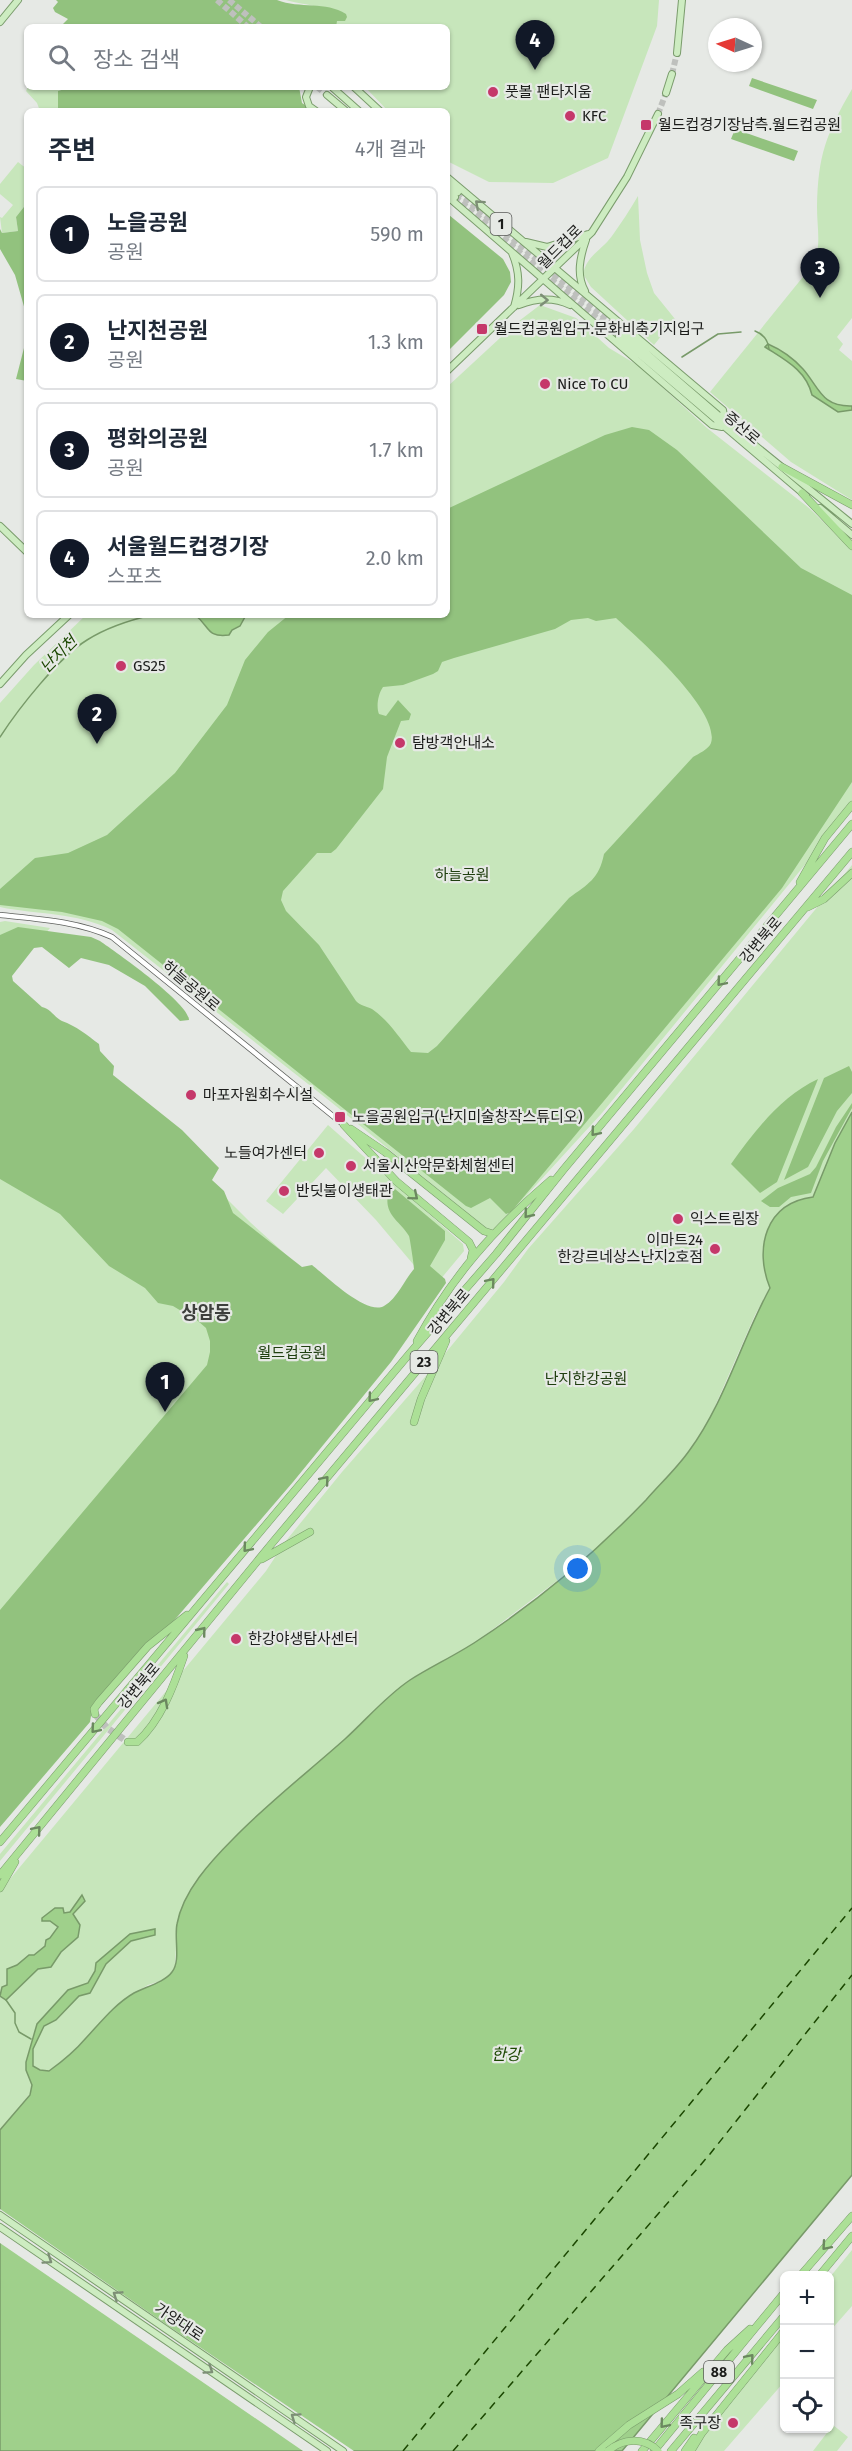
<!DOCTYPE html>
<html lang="ko">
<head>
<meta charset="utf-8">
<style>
  :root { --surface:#fff; --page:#f2f2f3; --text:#1f2937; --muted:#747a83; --line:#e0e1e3; --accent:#111827 }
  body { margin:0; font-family:"Fira Sans","Noto Sans KR",sans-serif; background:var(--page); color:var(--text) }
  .controls { position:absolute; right:18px; bottom:18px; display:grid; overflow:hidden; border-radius:9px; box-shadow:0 2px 4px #0004 }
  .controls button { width:54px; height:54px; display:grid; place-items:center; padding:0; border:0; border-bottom:2px solid var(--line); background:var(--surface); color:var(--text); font:30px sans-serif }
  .compass { position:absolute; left:708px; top:18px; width:54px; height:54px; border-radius:50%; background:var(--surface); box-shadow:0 2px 4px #0004; rotate:274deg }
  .you { position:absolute; left:578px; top:1569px; width:21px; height:21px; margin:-15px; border:4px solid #fff; border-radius:50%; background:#1a73e8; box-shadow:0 0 0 9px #1a73e833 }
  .badge { display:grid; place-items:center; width:39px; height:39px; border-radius:50%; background:var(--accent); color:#fff; font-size:20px; font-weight:700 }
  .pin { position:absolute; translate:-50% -50px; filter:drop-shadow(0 2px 3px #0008) }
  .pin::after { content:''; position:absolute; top:32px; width:21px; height:18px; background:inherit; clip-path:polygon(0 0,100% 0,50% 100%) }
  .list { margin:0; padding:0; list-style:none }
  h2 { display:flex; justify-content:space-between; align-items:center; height:78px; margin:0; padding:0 24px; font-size:26px }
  h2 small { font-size:20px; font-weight:400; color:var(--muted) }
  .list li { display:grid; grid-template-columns:39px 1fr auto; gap:18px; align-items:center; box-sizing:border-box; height:96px; margin:0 12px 12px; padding:0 12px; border:2px solid var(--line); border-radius:9px }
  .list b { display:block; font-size:22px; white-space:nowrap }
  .list p { margin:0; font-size:20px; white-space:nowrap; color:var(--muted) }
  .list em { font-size:20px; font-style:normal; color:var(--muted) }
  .icon { flex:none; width:33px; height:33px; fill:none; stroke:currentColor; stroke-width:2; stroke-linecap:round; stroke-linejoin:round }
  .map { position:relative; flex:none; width:852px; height:2451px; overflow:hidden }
  .search { position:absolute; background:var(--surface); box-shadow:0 2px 4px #0004; left:24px; top:24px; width:426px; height:66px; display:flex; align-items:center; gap:15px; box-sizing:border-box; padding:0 21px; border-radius:9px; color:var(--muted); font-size:22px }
  .panel { position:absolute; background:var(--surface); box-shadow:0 2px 4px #0004; left:24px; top:108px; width:426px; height:510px; border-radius:9px }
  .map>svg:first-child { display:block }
  .green { fill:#c7e6bb }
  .forest { fill:#92c27e; fill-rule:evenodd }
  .water { fill:#9fd08b; stroke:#789a69; stroke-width:1.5 }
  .pier { fill:#e6e9e5 }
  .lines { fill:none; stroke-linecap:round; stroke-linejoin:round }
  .stream { stroke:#789a69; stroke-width:1.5 }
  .ferry { stroke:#1b4700; stroke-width:1.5; stroke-dasharray:8 6; stroke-linecap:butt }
  .major-tunnel { stroke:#bec0bd; stroke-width:6; stroke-dasharray:6 3; stroke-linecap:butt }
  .highway-tunnel { stroke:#bec0bd; stroke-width:7; stroke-dasharray:7 3.5; stroke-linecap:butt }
  .minor-casing { stroke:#5f615e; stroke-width:6 }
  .major-casing { stroke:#7a9c6c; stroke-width:8 }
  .highway-casing { stroke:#7a9c6c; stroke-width:8 }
  .minor { stroke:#fff; stroke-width:4.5 }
  .major { stroke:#cdecc1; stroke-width:6 }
  .highway { stroke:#ace097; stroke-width:7 }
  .highway-bridge-casing { stroke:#7a9c6c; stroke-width:8; stroke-linecap:butt }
  .highway-bridge { stroke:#ace097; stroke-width:7 }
  .oneway { stroke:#7d8f76 }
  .oneway2 { stroke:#6b885f }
  .poi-dot { fill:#c5386a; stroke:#e6e9e5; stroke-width:2 }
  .labels { text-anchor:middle; stroke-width:4.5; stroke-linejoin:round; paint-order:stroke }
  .shield { fill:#e6e9e5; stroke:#595a58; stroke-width:1.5 }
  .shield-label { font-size:14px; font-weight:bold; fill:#1c1d1b }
  .poi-label { font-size:15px; fill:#1c1d1b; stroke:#e6e9e5; text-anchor:start }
  .street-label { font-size:15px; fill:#1c1d1b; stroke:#e6e9e5 }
  .park-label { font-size:15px; fill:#203f10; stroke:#e6e9e5 }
  .water-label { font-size:16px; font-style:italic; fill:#1b4700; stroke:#e6e9e5 }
  .quarter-label { font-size:18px; font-weight:bold; fill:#3d3f3c; stroke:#e6e9e5 }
</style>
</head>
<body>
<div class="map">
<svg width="852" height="2451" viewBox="0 0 852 2451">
  <rect width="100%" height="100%" fill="#e6e9e5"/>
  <path class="green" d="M286 0H659L657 26 608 158 553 183 489 182 447 161V111H388L365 87H447V27H338C323 2 311 7 286 0Z
    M28 87H71L58 91V111H40L37 103 26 91Z
    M852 89V318L837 337 843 344 839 350 852 361V406C821 407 819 387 803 369 793 358 782 350 769 344V349C789 359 806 373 812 395L838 412 852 410V500L791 462 710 392 815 262C821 241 817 228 817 207 818 155 826 134 852 89Z
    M18 162 27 169V203L16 217 18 231 2 233 0 217 2 218 13 205 0 194V184Z
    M638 196 640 240 647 273 654 293 675 319 654 345 591 287 583 274C587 255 601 251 612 236 621 223 630 210 638 196Z
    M540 305 576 318 609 348 639 366 707 428 809 508 852 550V804L826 839 602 1113 496 1229 489 1231 331 1102 112 930C76 912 38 915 0 907V703L34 665 86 615H447V387L515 324Z
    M852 865V1112L774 1280 755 1315 709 1420 689 1451 657 1488 620 1528 582 1562 476 1642 411 1679 389 1696 190 1890 181 1909 177 1925 175 1967 171 1974 163 1980 148 1985 129 1996 111 2011 70 2055 49 2071 0 2130V1891L266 1571 285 1542 342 1472 438 1362 504 1282 528 1249 634 1129Z
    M5 921 50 928 7 979 251 1223 302 1269 354 1303 382 1311 418 1270 376 1220 326 1168 283 1214 266 1201 328 1125 463 1244 464 1251 246 1513 0 1790V922Z
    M227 1582 229 1584 0 1861V1854Z
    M852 2250V2306L830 2331V2277Z
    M784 2334V2382L724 2451H694L701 2439Z
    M833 2425 848 2437 837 2451H813Z"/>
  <path class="forest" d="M56 0H277C300 9 326 1 346 14L347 17 345 21H337L336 27H60L68 19 55 12 53 8 58 2Z
    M752 78 817 100 813 109 749 86Z
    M71 87H299L302 103 314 111H58V91Z
    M735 129 798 151 794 161 731 139Z
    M27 203V381L16 379 24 348 25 310 15 275 0 249V229L2 233 18 231 16 217Z
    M449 215 503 259 510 272 511 282 504 295 447 352V218Z
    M632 427 649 430 677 450 801 568 852 595V782L782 888 511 1212 506 1214 490 1198 471 1208 466 1206 118 929 102 921 62 912 0 905V889L35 858 68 853 107 835 175 773 227 705 245 660 268 632 289 615H447V509L605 435ZM588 618 596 621 616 618C638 638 721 711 711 743 709 749 698 754 693 757L604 854C599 879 588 884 569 898L437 1046 428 1053 411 1052C399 1037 388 1020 372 1009 366 1006 361 1006 356 1001L319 945 286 911 281 900 283 891 317 853H331L336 849 383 789 387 757 401 721 409 720 411 714 398 700 386 716 379 714C376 707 378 694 383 687L403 685 433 674 438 671 442 662 454 658 555 629 571 620Z
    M18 927 91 937 100 941C117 953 189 1003 189 1020L180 1021 145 986 109 965 81 958 69 968 42 947 34 948 12 976 13 981 42 1007C51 1009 55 1018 62 1021 76 1026 87 1035 99 1044L100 1051 114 1066 113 1075 182 1130 219 1168 212 1180 224 1191 233 1213 302 1267 312 1265C326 1276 367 1316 384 1306 398 1298 404 1280 414 1269 414 1265 410 1239 409 1236 400 1221 384 1215 388 1195L395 1189 445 1231V1240L430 1266 445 1279 446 1283 391 1362 293 1482 166 1630 111 1689 91 1716 90 1722 0 1827V1610L207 1365 210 1352V1341L206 1328 198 1321 173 1306 158 1303 145 1288 109 1266 60 1214 0 1179V935Z
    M849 1066 852 1072V1093L837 1111 808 1167 784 1180 824 1078Z
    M818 1079 777 1182 760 1193 731 1164C754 1132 781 1096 818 1079Z
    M852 1103V1108L823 1161 811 1193 791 1197 779 1207H770L761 1201 778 1188 810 1174 816 1167 836 1127Z"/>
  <path class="water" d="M768 344C782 350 793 358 803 369 819 387 821 407 852 406V410L838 412 812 395C806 370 785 360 765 347Z
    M195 615H246L240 626 232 630 229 635C206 638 210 626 195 615Z
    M852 1112V2175L622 2451H0V2130L30 2095 32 2085 26 2070V2062L37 2024 68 1990 88 1983 95 1971 96 1963 130 1934 155 1929V1935L131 1941 106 1964 90 1993 79 1996 56 2020 44 2026 33 2049V2066L40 2070 49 2071C63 2061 75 2051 86 2038 101 2022 115 2004 134 1993 145 1987 165 1982 172 1972 181 1961 174 1938 177 1924 183 1891 211 1861 234 1838 268 1803 308 1772 345 1739 367 1719 386 1696 410 1680 432 1666 456 1655 477 1641 538 1601 595 1553 646 1500 660 1484 677 1468 689 1451 725 1402 741 1341 770 1288 754 1249 765 1203 813 1197L835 1143Z
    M82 1895 85 1901 73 1914 80 1925 78 1937 61 1952 51 1967 38 1969 6 2000 0 1996 2 1987 7 1985V1969L17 1965 29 1955H34L45 1946 46 1940 50 1938 58 1927 50 1921H42V1918L55 1908H63L64 1913 70 1912Z"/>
  <path class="pier" d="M0 2209 170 2327 354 2451H303L0 2243Z"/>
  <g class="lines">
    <path class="stream" d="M755 331C763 334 768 340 769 349
      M682 357 718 334 741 332
      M0 737C19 708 58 658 87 640 106 628 130 620 152 615
      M6 2000 15 2013V2023L19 2032 31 2039"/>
    <path class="ferry" d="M403 2451 852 1908
      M453 2451 710 2154 852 1975"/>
    <path class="major-tunnel" d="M217 0 248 27
      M229 0 261 27
      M672 74 677 53
      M317 87 327 95
      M658 114 666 93
      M458 192 623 333
      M455 197 619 337"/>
    <path class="highway-tunnel" d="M95 1714 107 1728 128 1742"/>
    <g class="minor-casing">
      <path id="minor" d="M0 915C38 919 77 921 112 937L344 1125"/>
    </g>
    <g class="major-casing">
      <path id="major" d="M0 22 18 0
        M677 53 682 0
        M310 87 306 97 309 106 316 111
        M354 87 380 111
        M333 88 359 111
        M666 93 672 74
        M327 95 346 111
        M447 177 723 410 725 421
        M447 183 458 192
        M447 190 455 197
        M447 196 712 425 722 427
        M526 242 547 247 588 234
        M512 253C520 272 520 287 514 307
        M585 291C576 275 580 257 586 240
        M519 305C537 298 553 297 570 305
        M623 333 725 421 852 524
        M619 337 806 496
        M447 371 592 232 627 177 658 114
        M820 508 852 535
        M0 526 27 552
        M0 684 26 655 69 615
        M0 2215 343 2451
        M0 2227 327 2451"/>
    </g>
    <g class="highway-casing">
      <path id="highway" d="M782 467 852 505
        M802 493 852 546
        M800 882 825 838 852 805
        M808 907 824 899 852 873
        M344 1125 396 1181 469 1242 473 1250 471 1258
        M351 1129 385 1152 484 1231 493 1234
        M417 1341C452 1276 495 1228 551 1180
        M414 1422 421 1399 446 1341
        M262 1559 310 1532
        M95 1714 94 1709 99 1702 148 1646 187 1615
        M128 1742H137C161 1721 174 1685 184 1656
        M0 1842 410 1353 496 1254 564 1169 852 824
        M0 1875 273 1542 852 852
        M0 1888 15 1862
        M800 2276 852 2216
        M819 2276 852 2236
        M599 2451 629 2425 678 2394 703 2372
        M642 2451 727 2350 750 2329
        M654 2451 784 2293
        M671 2451 784 2316
        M685 2451 694 2438
        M691 2451 702 2433 784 2331"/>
    </g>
    <use href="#minor" class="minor"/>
    <use href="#major" class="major"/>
    <use href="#highway" class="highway"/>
    <g class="highway-bridge-casing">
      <path id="highway-bridge" d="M608 2451C623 2438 644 2437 658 2451"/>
    </g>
    <use href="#highway-bridge" class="highway-bridge"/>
  </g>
  <defs><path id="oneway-chevron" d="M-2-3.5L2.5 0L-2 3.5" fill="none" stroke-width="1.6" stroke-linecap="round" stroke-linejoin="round" transform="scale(1.5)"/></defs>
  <g class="oneway">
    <use href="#oneway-chevron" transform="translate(479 204) rotate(-138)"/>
    <use href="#oneway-chevron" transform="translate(544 300) rotate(1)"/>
    <use href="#oneway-chevron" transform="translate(48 2260) rotate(34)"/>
    <use href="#oneway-chevron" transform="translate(117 2295) rotate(-146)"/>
    <use href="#oneway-chevron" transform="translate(209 2370) rotate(34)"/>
    <use href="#oneway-chevron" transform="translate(295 2417) rotate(-145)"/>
  </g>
  <g class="oneway2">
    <use href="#oneway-chevron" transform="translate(721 982) rotate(130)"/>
    <use href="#oneway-chevron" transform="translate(595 1132) rotate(130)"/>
    <use href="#oneway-chevron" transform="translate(414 1196) rotate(40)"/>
    <use href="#oneway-chevron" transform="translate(528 1214) rotate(129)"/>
    <use href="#oneway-chevron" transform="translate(491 1282) rotate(-50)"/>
    <use href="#oneway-chevron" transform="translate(372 1398) rotate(130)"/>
    <use href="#oneway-chevron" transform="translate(325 1480) rotate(-50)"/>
    <use href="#oneway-chevron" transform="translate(247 1548) rotate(130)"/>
    <use href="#oneway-chevron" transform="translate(202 1631) rotate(-51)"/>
    <use href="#oneway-chevron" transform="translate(164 1703) rotate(-61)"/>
    <use href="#oneway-chevron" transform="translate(95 1729) rotate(130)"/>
    <use href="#oneway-chevron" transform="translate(37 1830) rotate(-50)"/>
    <use href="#oneway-chevron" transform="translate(826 2246) rotate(131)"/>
    <use href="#oneway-chevron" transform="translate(750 2358) rotate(-50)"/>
    <use href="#oneway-chevron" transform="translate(664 2424) rotate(130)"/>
  </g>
  <g class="poi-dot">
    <circle cx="493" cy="92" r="6"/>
    <circle cx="570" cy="116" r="6"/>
    <rect x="640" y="119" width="12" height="12" rx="3"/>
    <rect x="476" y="323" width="12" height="12" rx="3"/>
    <circle cx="545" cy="384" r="6"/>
    <circle cx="121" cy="666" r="6"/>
    <circle cx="400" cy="743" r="6"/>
    <circle cx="191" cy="1095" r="6"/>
    <rect x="334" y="1111" width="12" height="12" rx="3"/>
    <circle cx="319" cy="1153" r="6"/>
    <circle cx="351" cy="1166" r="6"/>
    <circle cx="284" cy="1191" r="6"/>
    <circle cx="678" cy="1219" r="6"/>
    <circle cx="715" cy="1249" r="6"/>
    <circle cx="236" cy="1639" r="6"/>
    <circle cx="733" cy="2423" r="6"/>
  </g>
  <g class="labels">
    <g class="shield">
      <rect x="490.5" y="213" width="21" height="22" rx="4.5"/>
      <rect x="410.5" y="1351" width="27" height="22" rx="4.5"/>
      <rect x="704" y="2361" width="30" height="22" rx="4.5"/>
    </g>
    <g class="shield-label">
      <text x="501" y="229">1</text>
      <text x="424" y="1367">23</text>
      <text x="719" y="2377">88</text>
    </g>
    <g class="poi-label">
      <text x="505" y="97">풋볼 팬타지움</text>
      <text x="582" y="121">KFC</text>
      <text x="658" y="130">월드컵경기장남측.월드컵공원</text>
      <text x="494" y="334">월드컵공원입구.문화비축기지입구</text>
      <text x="557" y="389">Nice To CU</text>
      <text x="133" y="671">GS25</text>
      <text x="412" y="748">탐방객안내소</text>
      <text x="203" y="1100">마포자원회수시설</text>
      <text x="352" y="1122">노을공원입구(난지미술창작스튜디오)</text>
      <text x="307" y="1158" text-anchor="end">노들여가센터</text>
      <text x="363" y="1171">서울시산악문화체험센터</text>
      <text x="296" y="1196">반딧불이생태관</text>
      <text x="690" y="1224">익스트림장</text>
      <text x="703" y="1245" text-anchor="end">이마트24<tspan x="703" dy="17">한강르네상스난지2호점</tspan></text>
      <text x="248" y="1644">한강야생탐사센터</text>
      <text x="721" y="2428" text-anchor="end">족구장</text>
    </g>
    <g class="street-label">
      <text transform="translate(560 247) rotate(-45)" y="5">월드컵로</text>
      <text transform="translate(742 428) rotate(40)" y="5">증산로</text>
      <text transform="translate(761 940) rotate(-50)" y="5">강변북로</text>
      <text transform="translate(191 986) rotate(40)" y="5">하늘공원로</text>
      <text transform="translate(449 1312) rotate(-50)" y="5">강변북로</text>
      <text transform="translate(139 1686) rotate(-50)" y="5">강변북로</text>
      <text transform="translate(179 2322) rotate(34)" y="5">가양대로</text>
    </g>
    <g class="park-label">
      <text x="462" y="880">하늘공원</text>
      <text x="292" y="1358">월드컵공원</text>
      <text x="586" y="1384">난지한강공원</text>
    </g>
    <g class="water-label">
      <text transform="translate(58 654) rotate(-45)" y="6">난지천</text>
      <text x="506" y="2060">한강</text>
    </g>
    <g class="quarter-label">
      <text x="206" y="1319">상암동</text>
    </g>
  </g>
</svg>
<div class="controls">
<button>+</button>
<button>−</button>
<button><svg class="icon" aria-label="locate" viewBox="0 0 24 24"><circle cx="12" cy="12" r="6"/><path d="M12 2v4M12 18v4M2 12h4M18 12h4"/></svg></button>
</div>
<svg class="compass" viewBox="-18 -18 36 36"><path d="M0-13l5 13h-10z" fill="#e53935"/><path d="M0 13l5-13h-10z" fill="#747a83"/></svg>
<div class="you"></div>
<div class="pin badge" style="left:165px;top:1412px">1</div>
<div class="pin badge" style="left:97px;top:744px">2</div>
<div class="pin badge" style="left:820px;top:298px">3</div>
<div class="pin badge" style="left:535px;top:70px">4</div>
<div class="search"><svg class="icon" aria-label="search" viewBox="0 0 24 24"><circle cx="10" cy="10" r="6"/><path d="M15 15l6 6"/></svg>장소 검색</div>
<section class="panel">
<h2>주변<small>4개 결과</small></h2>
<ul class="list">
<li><span class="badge">1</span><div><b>노을공원</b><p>공원</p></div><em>590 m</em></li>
<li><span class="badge">2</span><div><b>난지천공원</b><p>공원</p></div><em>1.3 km</em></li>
<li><span class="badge">3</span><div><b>평화의공원</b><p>공원</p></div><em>1.7 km</em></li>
<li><span class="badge">4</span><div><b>서울월드컵경기장</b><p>스포츠</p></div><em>2.0 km</em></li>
</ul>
</section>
</div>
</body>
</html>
